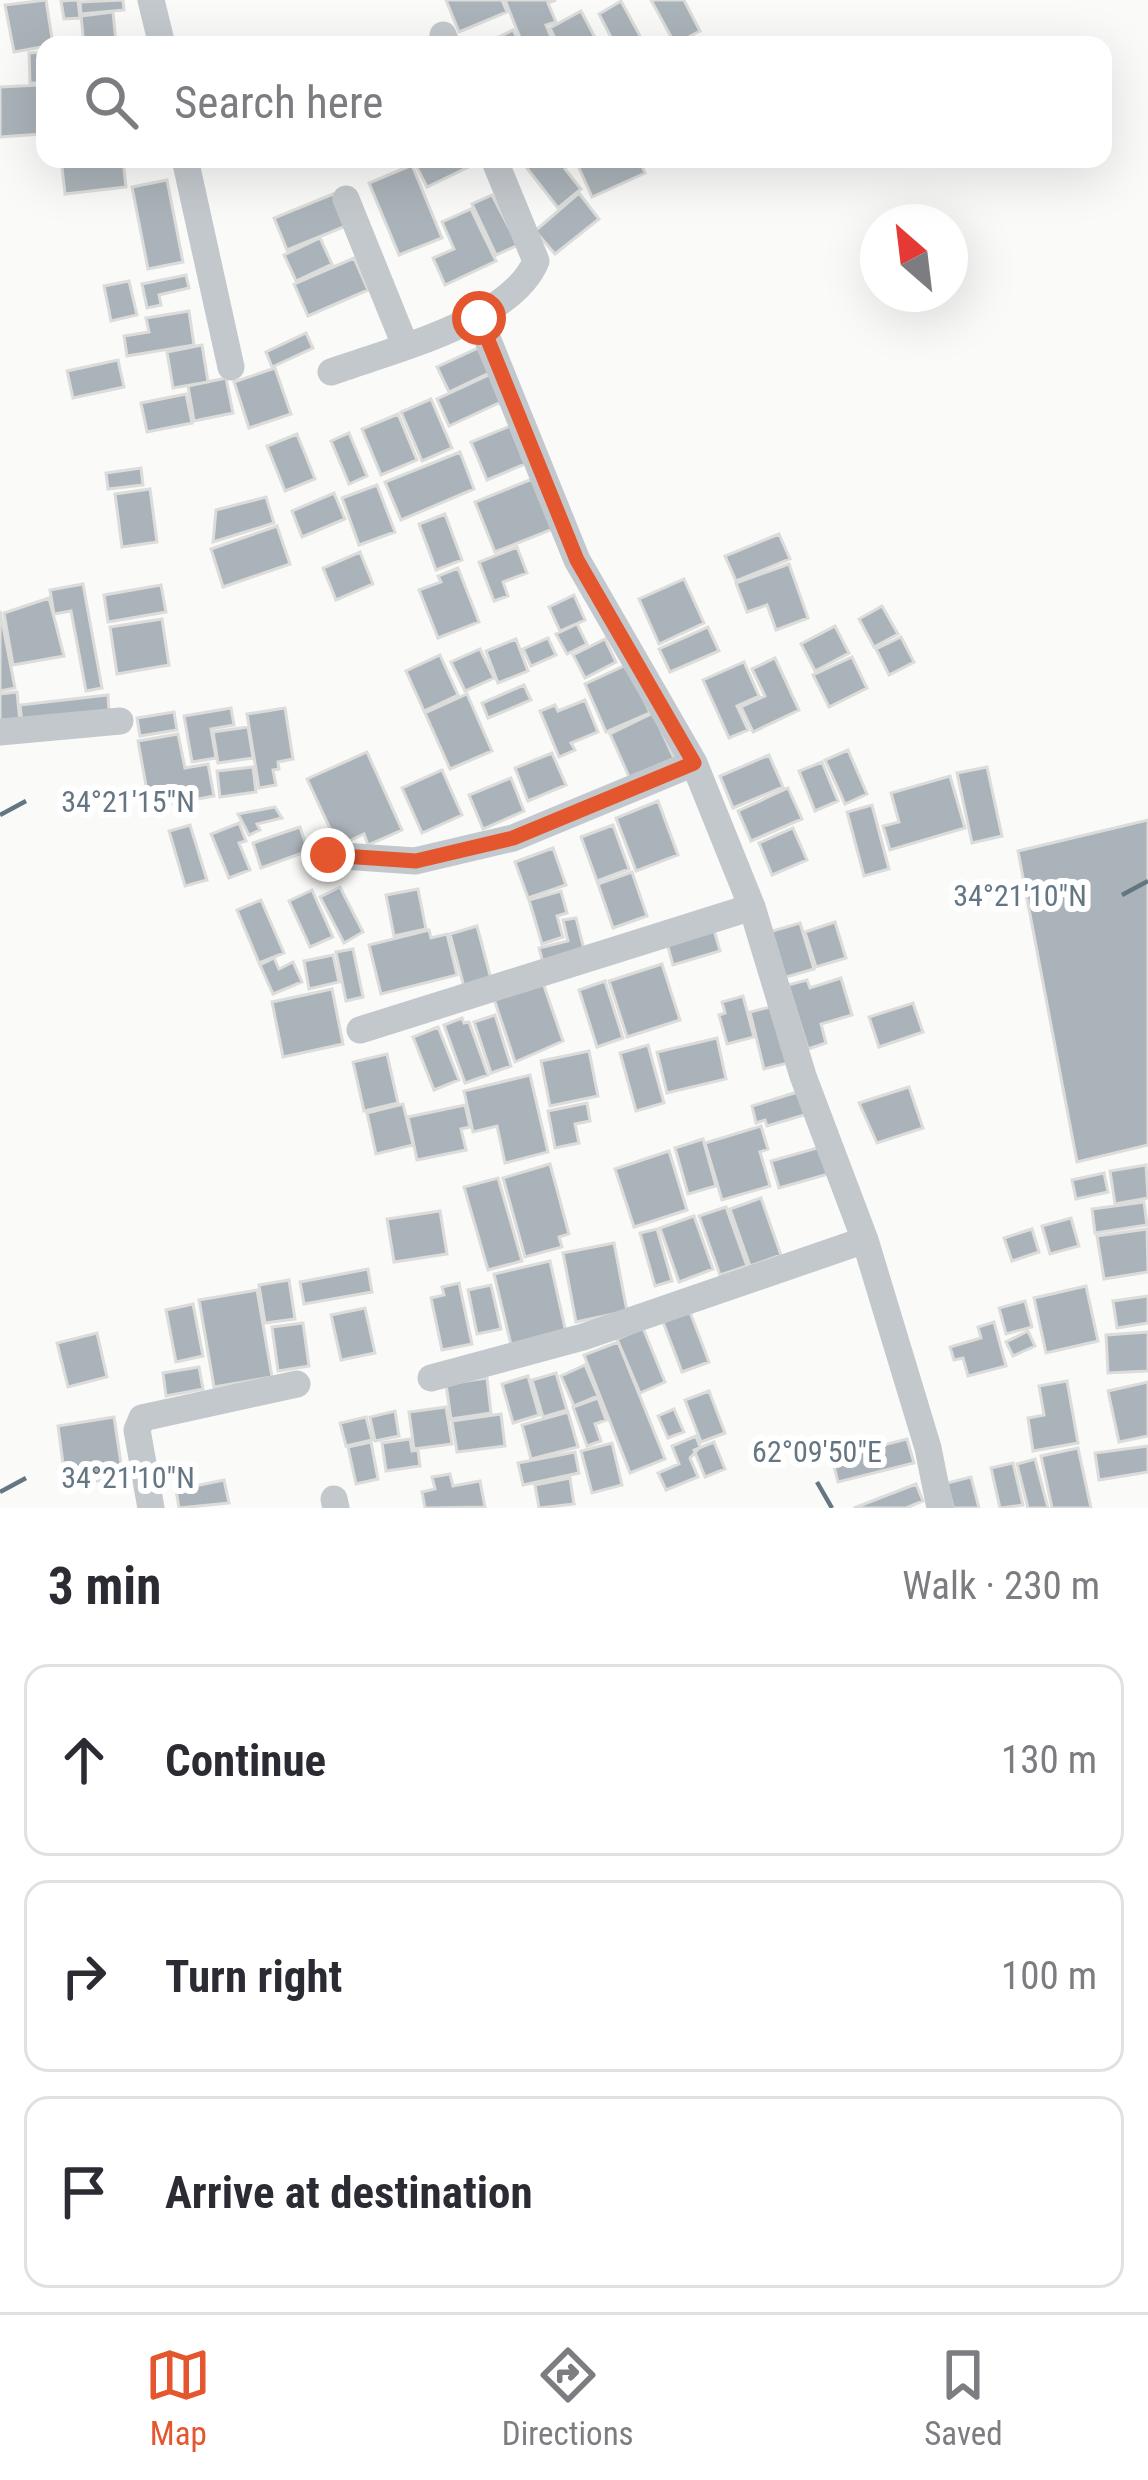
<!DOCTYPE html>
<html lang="en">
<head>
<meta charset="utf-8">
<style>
  :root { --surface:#fff; --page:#f7f7f7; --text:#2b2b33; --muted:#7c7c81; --line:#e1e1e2; --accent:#e4572e }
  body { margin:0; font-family:"Roboto Condensed",sans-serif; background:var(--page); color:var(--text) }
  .compass { position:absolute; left:860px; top:204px; width:108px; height:108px; border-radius:50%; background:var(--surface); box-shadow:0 12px 48px #0002; rotate:332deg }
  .stop { position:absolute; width:36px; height:36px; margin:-27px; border:9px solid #e4572e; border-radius:50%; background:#fff }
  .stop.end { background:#e4572e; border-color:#fff; box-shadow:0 3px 12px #0008 }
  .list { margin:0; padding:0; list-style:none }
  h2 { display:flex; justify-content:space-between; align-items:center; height:156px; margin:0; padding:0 48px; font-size:51px }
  h2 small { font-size:39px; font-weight:400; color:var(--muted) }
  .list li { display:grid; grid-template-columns:78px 1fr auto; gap:36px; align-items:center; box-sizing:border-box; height:192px; margin:0 24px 24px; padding:0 24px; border:3px solid var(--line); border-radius:24px }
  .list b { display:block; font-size:45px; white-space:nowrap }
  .list em { font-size:39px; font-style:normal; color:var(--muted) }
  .icon { flex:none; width:66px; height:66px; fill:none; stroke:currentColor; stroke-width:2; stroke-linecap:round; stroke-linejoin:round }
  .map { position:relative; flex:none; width:1148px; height:1508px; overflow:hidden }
  .search { position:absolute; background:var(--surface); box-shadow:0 12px 48px #0002; left:36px; right:36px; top:36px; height:132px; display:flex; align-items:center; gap:30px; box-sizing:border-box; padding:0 42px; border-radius:24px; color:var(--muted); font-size:45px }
  .sheet { height:804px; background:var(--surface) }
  nav { display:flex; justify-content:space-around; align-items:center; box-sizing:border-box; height:168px; border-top:3px solid var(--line); background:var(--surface); font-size:33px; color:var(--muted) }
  nav a { display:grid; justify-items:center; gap:6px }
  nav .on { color:var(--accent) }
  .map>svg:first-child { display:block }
  .building { fill:#aab3b9; stroke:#dcdcda; stroke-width:3 }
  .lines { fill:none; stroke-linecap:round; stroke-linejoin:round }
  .minor { stroke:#c3c8cc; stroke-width:27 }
  .route { stroke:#e4572e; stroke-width:15 }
  .ticks { fill:none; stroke:#657683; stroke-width:4.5 }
  .ticks-label { font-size:30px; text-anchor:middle; fill:#657683; stroke:#fff; stroke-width:12; stroke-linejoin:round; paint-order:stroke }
</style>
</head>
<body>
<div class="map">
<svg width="1148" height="1508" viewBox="0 0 1148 1508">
  <rect width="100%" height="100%" fill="#fafaf8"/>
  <path class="building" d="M46 0 53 45 14 52 5 5Z
    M78 0 80 18 64 19 61 1Z
    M123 0 124 10 81 14 80 2Z
    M446 0H502L507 12 459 32Z
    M505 0H556L548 3 556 22 546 25 551 37 523 45Z
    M651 0H684L700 31 675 44Z
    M621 1 645 45H615L599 14Z
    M581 11 599 45H558L550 28Z
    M113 12 116 42 84 45 81 16Z
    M513 30 521 45H483Z
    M45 52V83H30L29 53Z
    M39 85 42 134 0 137V87Z
    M61 159H123L126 187 65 194Z
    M430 159H482L483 160 427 187 416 166Z
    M537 159H574L565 169 581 189 558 208 526 167Z
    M575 159H639L645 173 592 197Z
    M412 165 442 238 399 255 369 183Z
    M167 180 183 262 148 269 132 187Z
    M579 193 599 219 555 254 535 231Z
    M333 194 346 226 287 250 274 218Z
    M492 195 518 245 496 255 472 204Z
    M471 209 496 261 445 285 433 258 454 249 442 222Z
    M320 238 332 264 296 281 284 255Z
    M354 258 368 290 308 316 294 284Z
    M186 275 189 288 159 295 161 305 147 308 142 284Z
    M129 281 137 315 111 321 104 286Z
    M189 311 194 345 127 356 124 336 149 332 146 318Z
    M306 333 313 348 272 367 266 352Z
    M202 345 208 382 173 388 167 352Z
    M478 348 489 373 449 392 437 367Z
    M118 360 124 387 73 398 67 371Z
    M275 368 291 414 249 428 234 382Z
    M491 374 503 401 449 426 437 399Z
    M226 378 233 413 194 421 188 386Z
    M186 394 192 423 147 432 141 403Z
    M431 399 452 448 422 461 401 412Z
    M398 414 417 460 381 475 362 429Z
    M510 426 525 464 487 480 471 442Z
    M349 433 367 476 349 484 331 441Z
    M297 434 315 479 285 491 267 446Z
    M460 452 474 489 401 520 385 482Z
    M141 468 143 485 108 489 106 473Z
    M532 479 553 529 495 552 475 502Z
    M377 485 395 532 359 545 342 498Z
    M150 489 157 542 122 547 115 494Z
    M334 493 345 519 302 537 292 511Z
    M266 497 274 523 213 542 216 510Z
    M445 514 462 560 436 570 419 524Z
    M277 526 290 564 223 587 211 549Z
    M779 534 790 559 736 581 725 556Z
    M517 547 527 573 503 582 508 596 494 601 479 562Z
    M360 552 373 584 336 600 323 568Z
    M789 564 808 618 776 630 767 605 747 612 736 583Z
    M458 568 479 622 438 638 419 590 441 582 438 576Z
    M684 579 704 623 659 644 639 599Z
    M83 584 102 688 86 691 71 611 54 614 50 590Z
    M161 585 166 612 108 622 104 595Z
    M574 595 585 620 560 631 549 607Z
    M49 598 64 656 13 665 4 613Z
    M882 606 898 634 874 647 859 619Z
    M0 611 15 688 0 691Z
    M162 619 169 665 117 674 110 627Z
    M577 624 587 644 567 654 556 634Z
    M835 626 849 653 815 671 801 644Z
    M708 627 719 651 670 672 659 649Z
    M901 637 914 662 889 675 876 649Z
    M548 638 556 655 531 666 523 649Z
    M516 639 528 671 498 683 486 651Z
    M605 639 616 662 585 678 573 655Z
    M480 649 494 678 465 691 451 662Z
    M440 655 458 695 424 711 406 671Z
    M852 657 867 688 829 707 813 675Z
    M775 658 799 710 753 732 741 707 765 696 752 669Z
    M744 662 759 696 737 706 748 730 729 738 703 680Z
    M628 664 650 713 606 732 585 684Z
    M524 685 531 700 488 718 482 703Z
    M17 692 20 722 0 724V694Z
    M467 694 492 751 450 769 425 713Z
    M108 695 109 712 22 722 20 705Z
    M585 700 598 732 571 743 575 750 559 757 540 711 555 705 558 711Z
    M231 708 234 725 211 729 216 758 192 762 184 716Z
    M285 708 293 759 278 762 279 769 273 770 276 785 259 788 247 714Z
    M174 712 177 730 140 736 137 718Z
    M653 713 674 758 630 779 610 734Z
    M248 727 253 758 218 763 213 732Z
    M178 734 185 768 208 764 214 796 150 808 138 741Z
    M848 750 867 794 845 804 825 760Z
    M367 752 402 830 368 845 364 834 338 846 307 779Z
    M552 753 566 785 528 801 515 768Z
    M769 755 783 787 733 808 720 776Z
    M822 762 838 801 815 811 799 771Z
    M253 767 256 792 220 797 217 771Z
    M987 767 1002 836 972 843 957 773Z
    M442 770 462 815 422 833 402 788Z
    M950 776 965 828 890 850 883 826 899 822 891 793Z
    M511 778 524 811 483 829 469 795Z
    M788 788 802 819 751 841 738 811Z
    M658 801 678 855 636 871 616 818Z
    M872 805 889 869 864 876 847 812Z
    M275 807 282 818 257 824 260 830 249 835 238 814Z
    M1148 820V1145L1077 1162 1018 851Z
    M239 823 246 841 239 843 250 870 229 878 211 834Z
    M190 825 207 880 185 886 169 831Z
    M613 825 629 869 597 881 581 837Z
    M300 827 308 851 261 868 253 843Z
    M793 828 807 860 772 875 759 843Z
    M553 848 566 885 528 898 515 862Z
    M632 872 647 916 613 928 598 884Z
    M340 887 363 932 344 943 320 897Z
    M418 889 426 929 394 936 386 895Z
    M312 890 333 937 310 947 289 901Z
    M561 891 567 913 557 916 563 937 542 944 529 900Z
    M261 900 284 953 259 963 237 910Z
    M576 918 586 957 544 967 539 948 568 941 563 920Z
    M835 922 846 958 816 967 805 932Z
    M800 923 814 969 783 978 769 932Z
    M477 926 491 979 464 987 450 934Z
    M713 926 720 951 673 965 666 940Z
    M429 930 431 938 447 934 457 975 381 994 369 945Z
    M353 949 363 997 346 1001 336 952Z
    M333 955 339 982 309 989 304 961Z
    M274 958 279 969 293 962 302 982 273 994 260 965Z
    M662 964 680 1020 627 1037 609 981Z
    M841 978 852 1015 821 1024 826 1043 808 1049 788 985 807 980 810 988Z
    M605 981 623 1038 597 1047 579 990Z
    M543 983 563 1041 515 1062 494 999Z
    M332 989 343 1044 283 1057 272 1002Z
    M743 996 754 1037 727 1044 719 1015 725 1013 722 1002Z
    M913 1003 923 1032 879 1047 869 1017Z
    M774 1006 788 1063 764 1069 750 1012Z
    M495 1015 511 1066 491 1073 474 1022Z
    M462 1018 464 1023 469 1022 488 1075 465 1083 444 1025Z
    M438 1027 459 1080 434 1090 413 1037Z
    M717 1038 726 1079 667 1093 657 1052Z
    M648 1045 664 1103 636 1111 620 1053Z
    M589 1051 598 1096 550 1106 541 1061Z
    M387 1054 398 1103 364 1111 353 1062Z
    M530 1075 548 1152 505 1163 497 1126 473 1132 464 1091Z
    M909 1087 923 1128 877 1143 859 1103Z
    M804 1090 811 1113 767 1126 765 1120 756 1123 752 1106Z
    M587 1103 590 1121 575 1124 579 1143 555 1148 548 1111Z
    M403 1104 413 1145 376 1154 367 1113Z
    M465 1105 470 1127 461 1129 466 1150 417 1160 408 1117Z
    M761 1126 768 1149 760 1152 770 1186 722 1200 705 1143Z
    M703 1139 716 1186 688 1194 675 1148Z
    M824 1146 832 1173 779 1188 771 1161Z
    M669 1151 687 1210 634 1227 615 1169Z
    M550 1164 569 1234 559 1237 562 1247 525 1257 503 1178Z
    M1146 1165 1148 1198 1115 1204 1110 1171Z
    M1104 1173 1108 1192 1076 1199 1072 1180Z
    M498 1178 522 1261 488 1270 464 1187Z
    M761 1198 781 1255 750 1266 730 1209Z
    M1144 1202 1147 1225 1095 1233 1092 1209Z
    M726 1207 747 1266 720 1275 699 1216Z
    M440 1211 447 1254 394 1262 387 1219Z
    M694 1216 713 1269 679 1282 660 1228Z
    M1071 1218 1079 1246 1050 1254 1042 1226Z
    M657 1229 672 1281 655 1286 640 1233Z
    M1032 1229 1039 1252 1012 1261 1004 1238Z
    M1147 1229 1148 1272 1104 1279 1097 1236Z
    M614 1243 627 1311 576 1322 563 1253Z
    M550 1261 567 1337 512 1349 494 1274Z
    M368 1269 372 1292 304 1304 300 1282Z
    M289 1280 295 1319 265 1323 259 1285Z
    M459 1283 472 1344 442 1350 431 1298 444 1295 442 1287Z
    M491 1285 501 1329 477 1334 468 1290Z
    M1086 1286 1098 1341 1046 1353 1034 1298Z
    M257 1290 272 1377 214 1387 199 1300Z
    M1148 1296V1323L1117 1328 1113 1301Z
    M1025 1301 1032 1327 1006 1334 999 1308Z
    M193 1304 203 1356 176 1362 166 1310Z
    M365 1308 375 1353 341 1360 331 1315Z
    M690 1312 709 1362 682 1372 663 1322Z
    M994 1322 1006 1366 968 1376 963 1358 954 1360 950 1347 981 1338 978 1327Z
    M303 1323 309 1366 278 1371 272 1327Z
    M643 1328 665 1382 640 1393 617 1339Z
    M1028 1331 1035 1346 1013 1356 1006 1342Z
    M1148 1332V1371L1108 1373 1106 1335Z
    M97 1333 107 1377 68 1387 57 1343Z
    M618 1342 665 1459 630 1473 584 1355Z
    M585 1365 598 1396 574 1406 561 1376Z
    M199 1367 203 1389 166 1396 163 1373Z
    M556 1373 567 1410 543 1417 532 1380Z
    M528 1376 539 1415 513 1423 502 1384Z
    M487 1378 491 1413 451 1419 446 1384Z
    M1067 1381 1078 1443 1033 1451 1028 1418 1044 1415 1039 1386Z
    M1148 1382V1436L1119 1442 1108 1391Z
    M709 1391 725 1433 701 1442 685 1400Z
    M598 1398 606 1420 595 1424 601 1441 587 1446 573 1407Z
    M446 1407 452 1444 414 1449 409 1412Z
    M674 1409 684 1432 668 1438 658 1416Z
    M395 1411 399 1436 375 1441 370 1417Z
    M568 1412 578 1447 531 1459 522 1425Z
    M501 1414 505 1446 457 1452 452 1421Z
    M114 1417 123 1477 66 1486 58 1426Z
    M366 1417 372 1440 346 1446 340 1423Z
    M696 1436 700 1447 690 1458 698 1477 666 1490 658 1473 679 1464 672 1446Z
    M410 1439 412 1451 418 1450 420 1466 386 1471 382 1443Z
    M907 1439 914 1463 838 1482 832 1458Z
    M371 1442 378 1479 356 1484 348 1447Z
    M714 1442 725 1469 705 1477 694 1450Z
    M612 1443 622 1485 592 1493 581 1451Z
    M1148 1446V1472L1099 1480 1095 1453Z
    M1078 1448 1091 1508H1052L1041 1456Z
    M575 1452 579 1473 523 1485 518 1463Z
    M1035 1459 1048 1508H1028L1017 1464Z
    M1013 1463 1023 1505 1000 1508 991 1468Z
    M450 1474 453 1486 480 1481 485 1507 425 1508 422 1492 435 1489 432 1477Z
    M971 1477 979 1508H953L947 1483Z
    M570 1478 574 1504 539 1508 535 1485Z
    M224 1480 229 1503 179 1508 176 1490Z
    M916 1484 923 1501 906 1508H854Z"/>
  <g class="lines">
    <path class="minor" d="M151 0 162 45
      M443 35 447 45
      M185 159 231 367
      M346 199 405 345
      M479 318 577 560 694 763 752 907 803 1076 865 1240 928 1448 940 1508
      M331 372C389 351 512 321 536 261L494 159
      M0 732 120 721
      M328 855 415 861 513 838 694 763
      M360 1030 752 907
      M431 1378 583 1337 865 1240
      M334 1499 336 1508
      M151 1508 137 1430 142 1418 297 1384"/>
  </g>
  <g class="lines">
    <path class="route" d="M328 855 416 861 513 838 694 763 577 560 479 318"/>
  </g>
  <path class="ticks" d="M0 815 26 801M1122 895 1148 881M817 1482 832 1508M0 1492 26 1478"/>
  <g class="ticks-label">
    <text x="128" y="812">34°21'15"N</text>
    <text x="1020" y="906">34°21'10"N</text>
    <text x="817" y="1462">62°09'50"E</text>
    <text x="128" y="1488">34°21'10"N</text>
  </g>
</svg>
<svg class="compass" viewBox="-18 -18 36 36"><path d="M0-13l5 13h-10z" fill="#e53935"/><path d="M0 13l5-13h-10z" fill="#7c7c81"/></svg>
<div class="stop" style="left:479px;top:318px"></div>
<div class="stop end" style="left:328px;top:855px"></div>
<div class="search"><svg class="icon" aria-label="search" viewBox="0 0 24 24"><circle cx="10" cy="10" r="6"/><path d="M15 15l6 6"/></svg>Search here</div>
</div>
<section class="sheet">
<h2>3 min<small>Walk · 230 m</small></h2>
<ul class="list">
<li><svg class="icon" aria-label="ahead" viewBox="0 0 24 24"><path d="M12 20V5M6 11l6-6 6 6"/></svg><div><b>Continue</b></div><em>130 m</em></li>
<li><svg class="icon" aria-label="right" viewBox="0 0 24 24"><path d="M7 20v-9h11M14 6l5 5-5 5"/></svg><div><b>Turn right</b></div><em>100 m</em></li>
<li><svg class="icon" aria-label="arrive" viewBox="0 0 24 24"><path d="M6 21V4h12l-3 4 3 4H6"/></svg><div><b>Arrive at destination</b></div></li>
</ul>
</section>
<nav>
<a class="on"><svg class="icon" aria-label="map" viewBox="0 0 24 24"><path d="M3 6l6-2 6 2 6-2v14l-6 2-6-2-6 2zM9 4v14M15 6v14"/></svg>Map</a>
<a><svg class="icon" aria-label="directions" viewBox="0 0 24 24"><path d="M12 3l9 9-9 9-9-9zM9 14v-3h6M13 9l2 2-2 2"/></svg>Directions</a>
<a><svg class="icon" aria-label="saved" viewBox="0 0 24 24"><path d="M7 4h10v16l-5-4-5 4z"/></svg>Saved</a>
</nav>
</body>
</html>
